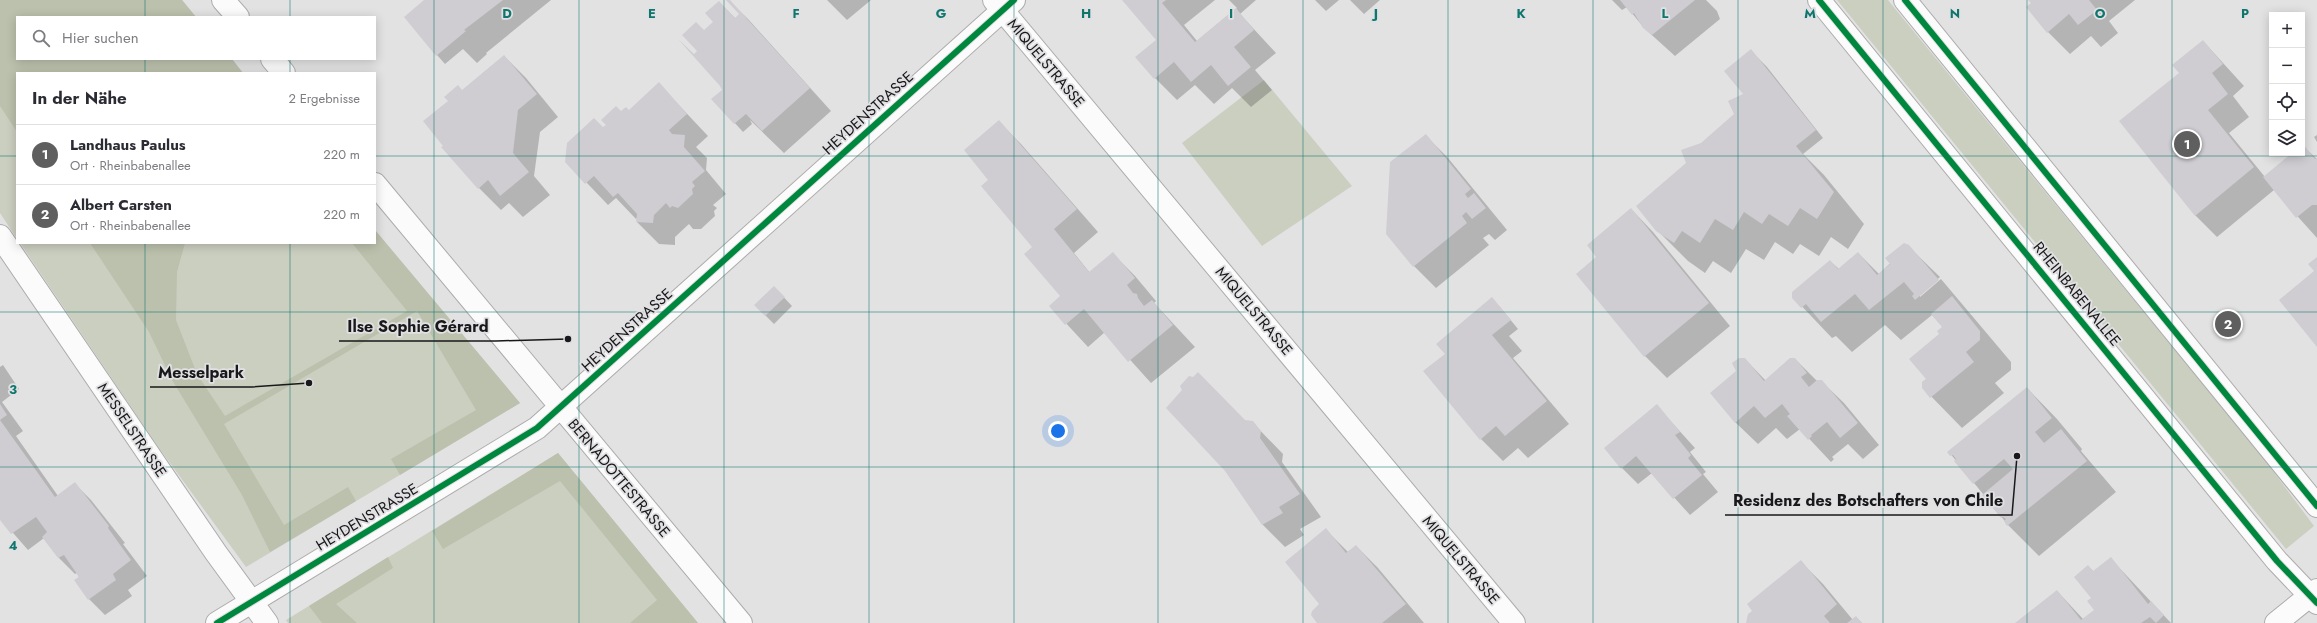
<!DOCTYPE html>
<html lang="de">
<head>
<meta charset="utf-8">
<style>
  :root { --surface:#fff; --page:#f2f2f3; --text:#2b2b33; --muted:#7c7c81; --line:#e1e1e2; --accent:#5f5f60 }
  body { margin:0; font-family:Jost,sans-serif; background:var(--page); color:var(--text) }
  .controls { position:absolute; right:12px; top:12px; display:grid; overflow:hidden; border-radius:0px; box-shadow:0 2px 10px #0003 }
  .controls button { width:36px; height:36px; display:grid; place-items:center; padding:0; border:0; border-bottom:1px solid var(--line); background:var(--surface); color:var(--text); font:20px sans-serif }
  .you { position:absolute; left:1058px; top:431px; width:14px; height:14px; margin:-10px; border:3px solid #fff; border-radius:50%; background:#1a73e8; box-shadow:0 0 0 6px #1a73e833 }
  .badge { display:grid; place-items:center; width:26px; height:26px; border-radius:50%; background:var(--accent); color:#fff; font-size:13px; font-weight:700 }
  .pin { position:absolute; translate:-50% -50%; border:2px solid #fff; box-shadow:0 1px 4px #0006 }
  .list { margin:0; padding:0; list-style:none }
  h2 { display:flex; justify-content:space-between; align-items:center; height:52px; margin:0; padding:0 16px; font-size:17px }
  h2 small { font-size:13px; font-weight:400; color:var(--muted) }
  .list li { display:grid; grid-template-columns:26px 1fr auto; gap:12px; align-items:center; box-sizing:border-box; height:60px; padding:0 16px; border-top:1px solid var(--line) }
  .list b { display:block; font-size:15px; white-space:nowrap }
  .list p { margin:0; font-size:13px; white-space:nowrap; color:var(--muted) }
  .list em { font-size:13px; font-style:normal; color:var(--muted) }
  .icon { flex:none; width:22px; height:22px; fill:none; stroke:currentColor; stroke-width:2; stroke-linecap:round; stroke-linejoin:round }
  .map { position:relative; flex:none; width:2317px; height:623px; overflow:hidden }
  .search { position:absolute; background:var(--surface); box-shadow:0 2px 10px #0003; left:16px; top:16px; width:360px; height:44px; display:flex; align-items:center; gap:10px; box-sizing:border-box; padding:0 14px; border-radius:0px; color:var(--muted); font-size:15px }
  .panel { position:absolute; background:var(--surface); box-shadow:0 2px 10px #0003; left:16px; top:72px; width:360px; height:172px; border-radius:0px }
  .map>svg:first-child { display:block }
  .green { fill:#cbcfc0 }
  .forest { fill:#bcc1ad }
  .shadow { fill:#0003 }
  .building { fill:#cfccd2 }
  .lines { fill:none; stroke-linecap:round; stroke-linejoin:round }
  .minor-casing { stroke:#acacad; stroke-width:24 }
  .tertiary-casing { stroke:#acacad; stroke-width:24 }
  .minor { stroke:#fbfbfb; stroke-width:22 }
  .tertiary { stroke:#fbfbfb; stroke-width:22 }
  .cycleway-casing { stroke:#e1e1e4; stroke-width:8 }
  .cycleway { stroke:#00873e; stroke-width:6 }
  .grid { fill:none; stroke:#0f766e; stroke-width:1; stroke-opacity:0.55 }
  .labels { text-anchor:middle; stroke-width:3.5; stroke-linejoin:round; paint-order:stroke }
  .street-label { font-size:15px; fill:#19181a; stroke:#e1e1e4 }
  .grid-label { font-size:13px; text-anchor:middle; font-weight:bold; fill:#0f766e; stroke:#e1e1e4; stroke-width:3.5; stroke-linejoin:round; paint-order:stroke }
  .leader { fill:none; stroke:#19181a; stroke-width:1.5 }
  .callout-dot { fill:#19181a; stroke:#e1e1e4; stroke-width:1.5 }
  .callout-label { font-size:16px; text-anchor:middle; font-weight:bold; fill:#19181a; stroke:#e1e1e4; stroke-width:3.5; stroke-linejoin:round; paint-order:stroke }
</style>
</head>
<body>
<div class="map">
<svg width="2317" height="623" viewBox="0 0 2317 623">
  <rect width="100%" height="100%" fill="#e2e2e3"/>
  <path class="green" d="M0 0H182L196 17H17V59H232L243 73H17V239L0 213Z
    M1837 0H1888L2264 459 2314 526 2286 549Z
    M1264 80 1352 186 1262 246 1182 143Z
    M375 230 520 403 246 567 159 448 20 243H375Z
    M558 453 698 623H288L286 620Z"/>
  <path class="forest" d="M0 0H182L196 17H17V59H232L243 73H17V132L0 106Z
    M375 230 520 403 400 475 391 459 476 410 417 311 224 424 284 525 348 487 356 501 270 552 242 495 172 380 149 332 90 243H185L177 272 176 320 197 374 225 416 407 311 352 243H375Z
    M558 453 698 623H630L657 600 560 481 443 549 432 531Z
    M388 557 393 568 336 604 357 623H322L309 606Z"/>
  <path class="shadow" d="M426 0H551L486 53 487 54 477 63 463 49 445 64 437 55Z
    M728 0 748 19 831 111 784 153 750 120 752 124 743 132 713 99H729L699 51 704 31 714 22 719 2 736 19 741 14Z
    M827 0H871L847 20Z
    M1124 0H1215L1184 25 1197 41 1237 8 1229 0H1256L1240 14 1276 53 1255 70 1272 90 1251 107 1232 88 1214 104 1195 85 1177 100 1155 78 1157 40Z
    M1315 0H1339L1326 11Z
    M1350 0H1380L1364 14Z
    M1612 0H1706L1717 11 1720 19 1675 56 1644 28 1627 7 1622 10Z
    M2030 0H2135L2109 21 2118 33 2101 47 2091 36 2070 54 2048 32Z
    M2203 41 2244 86 2233 96 2249 117 2229 133 2265 177 2294 153H2302L2303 146 2317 159V238L2274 190 2217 237 2195 215 2181 73Z
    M1751 51 1767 67 1823 138 1803 154 1824 175 1864 224 1848 249 1831 237 1819 256 1800 244 1793 254 1775 242 1764 260 1746 249 1731 273 1713 261 1705 273 1688 261 1657 230 1687 163 1701 144 1735 115 1743 95Z
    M504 56 526 78 558 117 540 132 534 176 550 195 523 217 509 203 501 210 479 188 444 146 462 91Z
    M659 84 708 136 696 147 707 158 706 170 726 194 713 205 717 208 714 211 715 216 701 229H693L689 224 675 237V245L659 244 637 222V218L636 219 616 198 608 205 566 161 621 112 629 111Z
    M999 122 1021 144 1098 232 1074 253 1090 273 1113 254 1135 276 1156 301 1154 303 1195 347 1151 383 1105 332 1088 347 1050 306 1062 296 1033 247 990 180Z
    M2317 135V142L2314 137Z
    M1426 136 1448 158 1507 230 1495 240 1489 234 1483 238 1489 245 1436 288 1414 266 1387 234Z
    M1631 209 1653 232 1730 326 1667 378 1645 356 1598 257Z
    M1908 246 1940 277 1920 294V297L1941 279 2011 362V370L1995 383 2004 393 1962 428 1923 388 1943 327 1932 315 1901 340 1885 325 1852 352 1836 336 1832 338 1793 297 1830 261 1839 269 1858 253 1879 274Z
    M774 287 792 306 774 324 755 305Z
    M1500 307 1518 329 1509 336 1522 351 1513 358 1569 424 1528 458 1518 448 1503 461 1481 439 1425 372Z
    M1745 359 1766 381 1795 359 1817 381H1821L1844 403 1879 445 1863 459 1848 444 1832 457 1834 459 1831 462 1800 429 1787 439 1776 428 1758 444 1735 422 1737 372Z
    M3 365 19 389 2 402 23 431 16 436 58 496 75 484 91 500 125 543 123 544 147 576 128 590 132 596 105 615 89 599 77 573 75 574 59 558 44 538 28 550 0 518V367Z
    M2027 388 2057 419 2082 449 2081 451 2116 492 2039 556 2008 525 1949 452Z
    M1656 405 1695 448 1690 452 1706 472 1703 474 1718 492 1690 515 1652 473 1638 484 1622 468Z
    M1245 421 1252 422 1283 454 1282 462 1321 517 1300 529 1304 535 1285 547 1263 525 1226 470Z
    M1326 530 1348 552 1356 546 1378 568 1424 623H1319Z
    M2111 559 2171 623H2017L2057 591 2084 620 2096 610 2088 566 2094 572Z
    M1801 562 1823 584 1853 620 1856 617 1862 623H1748Z"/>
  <path class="building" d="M424 0H503L464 30 466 31 436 56 404 17Z
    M726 0H730L810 88 762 131 746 114 734 124 711 99 722 90 720 86 678 39 694 54 697 51 682 35 696 22 704 30 713 22 705 13 719 1 735 18 739 14Z
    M1122 0H1166L1162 3 1195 42 1236 8 1254 30 1234 47 1251 67 1228 86 1211 65 1191 82 1174 62 1154 79 1135 57 1156 40Z
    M1620 0H1695L1652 35 1643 28 1634 13 1632 15Z
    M2028 0H2089L2097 10 2078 25 2069 14 2047 33 2026 7 2031 3Z
    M2203 40 2223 64 2212 73 2228 94 2208 110 2254 167 2195 216 2119 121 2179 73 2172 65Z
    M1751 49 1816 130 1796 146 1834 192 1817 219 1800 208 1788 226 1769 214 1762 224 1744 212 1733 230 1715 219 1700 243 1682 231 1674 243 1656 231 1636 206 1686 163 1681 150 1701 143 1734 114 1728 101 1743 94 1724 71Z
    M504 55 537 94 518 110 513 153 529 172 500 196 488 180 478 189 441 147 443 146 423 121 448 101 444 97 458 85 462 90Z
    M659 82 687 114 669 130 672 134 685 135 684 147 705 171 692 182 695 186 692 189 693 194 678 208 672 206 670 208 666 203 654 215 653 223 636 222 637 214 618 193 613 197 594 176 585 184 565 162 567 143 594 118 603 127 606 125 601 120 616 106 621 111 626 107 629 110Z
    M999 120 1077 209 1054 229 1089 272 1113 252 1135 278 1127 285 1133 293 1137 294 1138 298 1144 306 1152 300 1173 325 1128 362 1084 309 1065 325 1049 306 1060 296 1024 254 1032 247 981 186 988 180 964 150Z
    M1426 134 1471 189 1465 194 1468 198 1474 193 1486 208 1472 219 1466 212 1462 216 1467 223 1413 267 1386 234 1390 162Z
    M2303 144 2315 159 2317 158V205H2312L2296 218 2263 177 2292 153H2302Z
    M1631 208 1709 303 1644 357 1576 274 1596 257 1587 245Z
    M1904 243 1909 245 1939 280 1915 300 1912 296 1914 294 1904 282 1869 310 1855 294 1821 322 1806 304 1801 308 1792 298V292L1830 260 1838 269 1858 252 1877 275 1890 264 1885 258Z
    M2317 257V347L2279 300 2314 271 2308 264Z
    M774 286 785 297 765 316 754 305Z
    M1952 296 1980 331V340L1966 352 1974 362 1930 398 1922 388V382L1926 379 1909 359 1939 334 1937 331 1942 327 1931 314Z
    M1492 297 1511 320 1492 335 1547 401 1505 436 1496 426 1480 440 1423 371 1445 354 1436 344Z
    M1739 358H1745L1764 381 1790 358H1795L1807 373 1801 377 1809 387 1817 380H1822L1858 423 1840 438 1827 422 1811 435 1812 436 1808 440 1787 416 1790 414 1782 404 1765 418 1754 406 1735 423 1710 393 1736 371 1732 363Z
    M1198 372 1245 420 1253 421 1261 431 1260 438 1300 494 1279 507 1283 513 1262 525 1225 471 1166 408 1182 390 1180 386 1189 376 1193 377Z
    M2027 387 2052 418 2035 432 2044 443 2061 429 2087 461 2007 526 2004 521 2006 519 2003 517 2001 518 1982 495 2013 469 2004 459 1973 484 1954 461 1956 459 1953 455 1950 456 1947 452Z
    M0 404 7 415 0 420 55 497 75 482 109 526 108 528 131 560 113 574 116 580 88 600 74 580 79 577 64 555 58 558 42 537 47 532 36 517 11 534 0 520Z
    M1657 404 1680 432 1675 435 1691 455 1688 458 1702 475 1673 499 1636 456 1621 469 1604 448Z
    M1326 528 1346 553 1356 545 1406 604 1382 623H1317L1311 615 1312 611 1319 604 1285 562Z
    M2111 557 2148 604 2151 601 2164 615 2156 623 2150 617 2141 623H2015L2057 590 2081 620 2094 610 2087 601 2091 598 2074 577 2088 565 2093 571Z
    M1801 560 1837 604 1824 616 1830 623H1746L1748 614 1752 611 1747 604Z
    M1856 616 1862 623H1847L1851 620Z"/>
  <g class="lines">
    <g class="minor-casing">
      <path id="minor" d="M223 0 238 17
        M994 0 1514 623
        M272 59 284 73
        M375 184 741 623
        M0 236 216 553 267 623
        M217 623 537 428 1014 0
        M2276 623 2317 590"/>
    </g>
    <g class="tertiary-casing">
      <path id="tertiary" d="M1819 0 2277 561 2317 603
        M1905 0 2317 506"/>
    </g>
    <use href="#minor" class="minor"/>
    <use href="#tertiary" class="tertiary"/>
    <g class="cycleway-casing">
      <path id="cycleway" d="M1819 0 2277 561 2317 603
        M1905 0 2317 506
        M217 623 537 428 1014 0"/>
    </g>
    <use href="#cycleway" class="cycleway"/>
  </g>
  <path class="grid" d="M145 0V17M290 0V17M434 0V623M579 0V623M724 0V623M869 0V623M1014 0V623M1158 0V623M1303 0V623M1448 0V623M1593 0V623M1738 0V623M1883 0V623M2027 0V623M2172 0V623M145 59V73M290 59V73M0 156H17M375 156H2317M145 243V623M290 243V623M0 312H2317M0 467H2317"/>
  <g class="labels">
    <g class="street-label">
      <text transform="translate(1046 63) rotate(50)" y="5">MIQUELSTRASSE</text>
      <text transform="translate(868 113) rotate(-42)" y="5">HEYDENSTRASSE</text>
      <text transform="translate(2077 294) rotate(51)" y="5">RHEINBABENALLEE</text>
      <text transform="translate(1254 311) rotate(50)" y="5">MIQUELSTRASSE</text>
      <text transform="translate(627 330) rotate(-42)" y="5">HEYDENSTRASSE</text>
      <text transform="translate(132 430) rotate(56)" y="5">MESSELSTRASSE</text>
      <text transform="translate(619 478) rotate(50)" y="5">BERNADOTTESTRASSE</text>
      <text transform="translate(367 517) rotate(-31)" y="5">HEYDENSTRASSE</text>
      <text transform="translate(1461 560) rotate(50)" y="5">MIQUELSTRASSE</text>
    </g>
  </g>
  <g class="grid-label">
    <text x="507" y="18">D</text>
    <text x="652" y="18">E</text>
    <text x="796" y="18">F</text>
    <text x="941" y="18">G</text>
    <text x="1086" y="18">H</text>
    <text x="1231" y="18">I</text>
    <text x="1376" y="18">J</text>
    <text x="1521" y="18">K</text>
    <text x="1665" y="18">L</text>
    <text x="1810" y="18">M</text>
    <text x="1955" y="18">N</text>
    <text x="2100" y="18">O</text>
    <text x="2245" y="18">P</text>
    <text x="13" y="394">3</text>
    <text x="13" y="550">4</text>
  </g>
  <path class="leader" d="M568 339L496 341H339M309 383L252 387H150M2017 456L2012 515H1725"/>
  <g class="callout-dot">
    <circle cx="568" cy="339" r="4"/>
    <circle cx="309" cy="383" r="4"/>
    <circle cx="2017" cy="456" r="4"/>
  </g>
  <g class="callout-label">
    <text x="418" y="332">Ilse Sophie Gérard</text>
    <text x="201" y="378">Messelpark</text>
    <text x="1868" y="506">Residenz des Botschafters von Chile</text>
  </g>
</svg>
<div class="controls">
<button>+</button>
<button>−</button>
<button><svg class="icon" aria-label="locate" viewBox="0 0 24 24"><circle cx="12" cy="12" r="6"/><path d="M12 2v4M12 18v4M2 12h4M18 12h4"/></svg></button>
<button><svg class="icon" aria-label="layers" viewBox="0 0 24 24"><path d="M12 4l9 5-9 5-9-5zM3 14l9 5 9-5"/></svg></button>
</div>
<div class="you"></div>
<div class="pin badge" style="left:2187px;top:144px">1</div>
<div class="pin badge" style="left:2228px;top:324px">2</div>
<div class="search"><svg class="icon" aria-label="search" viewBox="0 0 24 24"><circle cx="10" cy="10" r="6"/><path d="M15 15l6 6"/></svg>Hier suchen</div>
<section class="panel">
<h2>In der Nähe<small>2 Ergebnisse</small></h2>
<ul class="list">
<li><span class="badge">1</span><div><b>Landhaus Paulus</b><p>Ort · Rheinbabenallee</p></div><em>220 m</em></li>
<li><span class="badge">2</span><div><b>Albert Carsten</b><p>Ort · Rheinbabenallee</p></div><em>220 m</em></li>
</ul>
</section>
</div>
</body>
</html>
